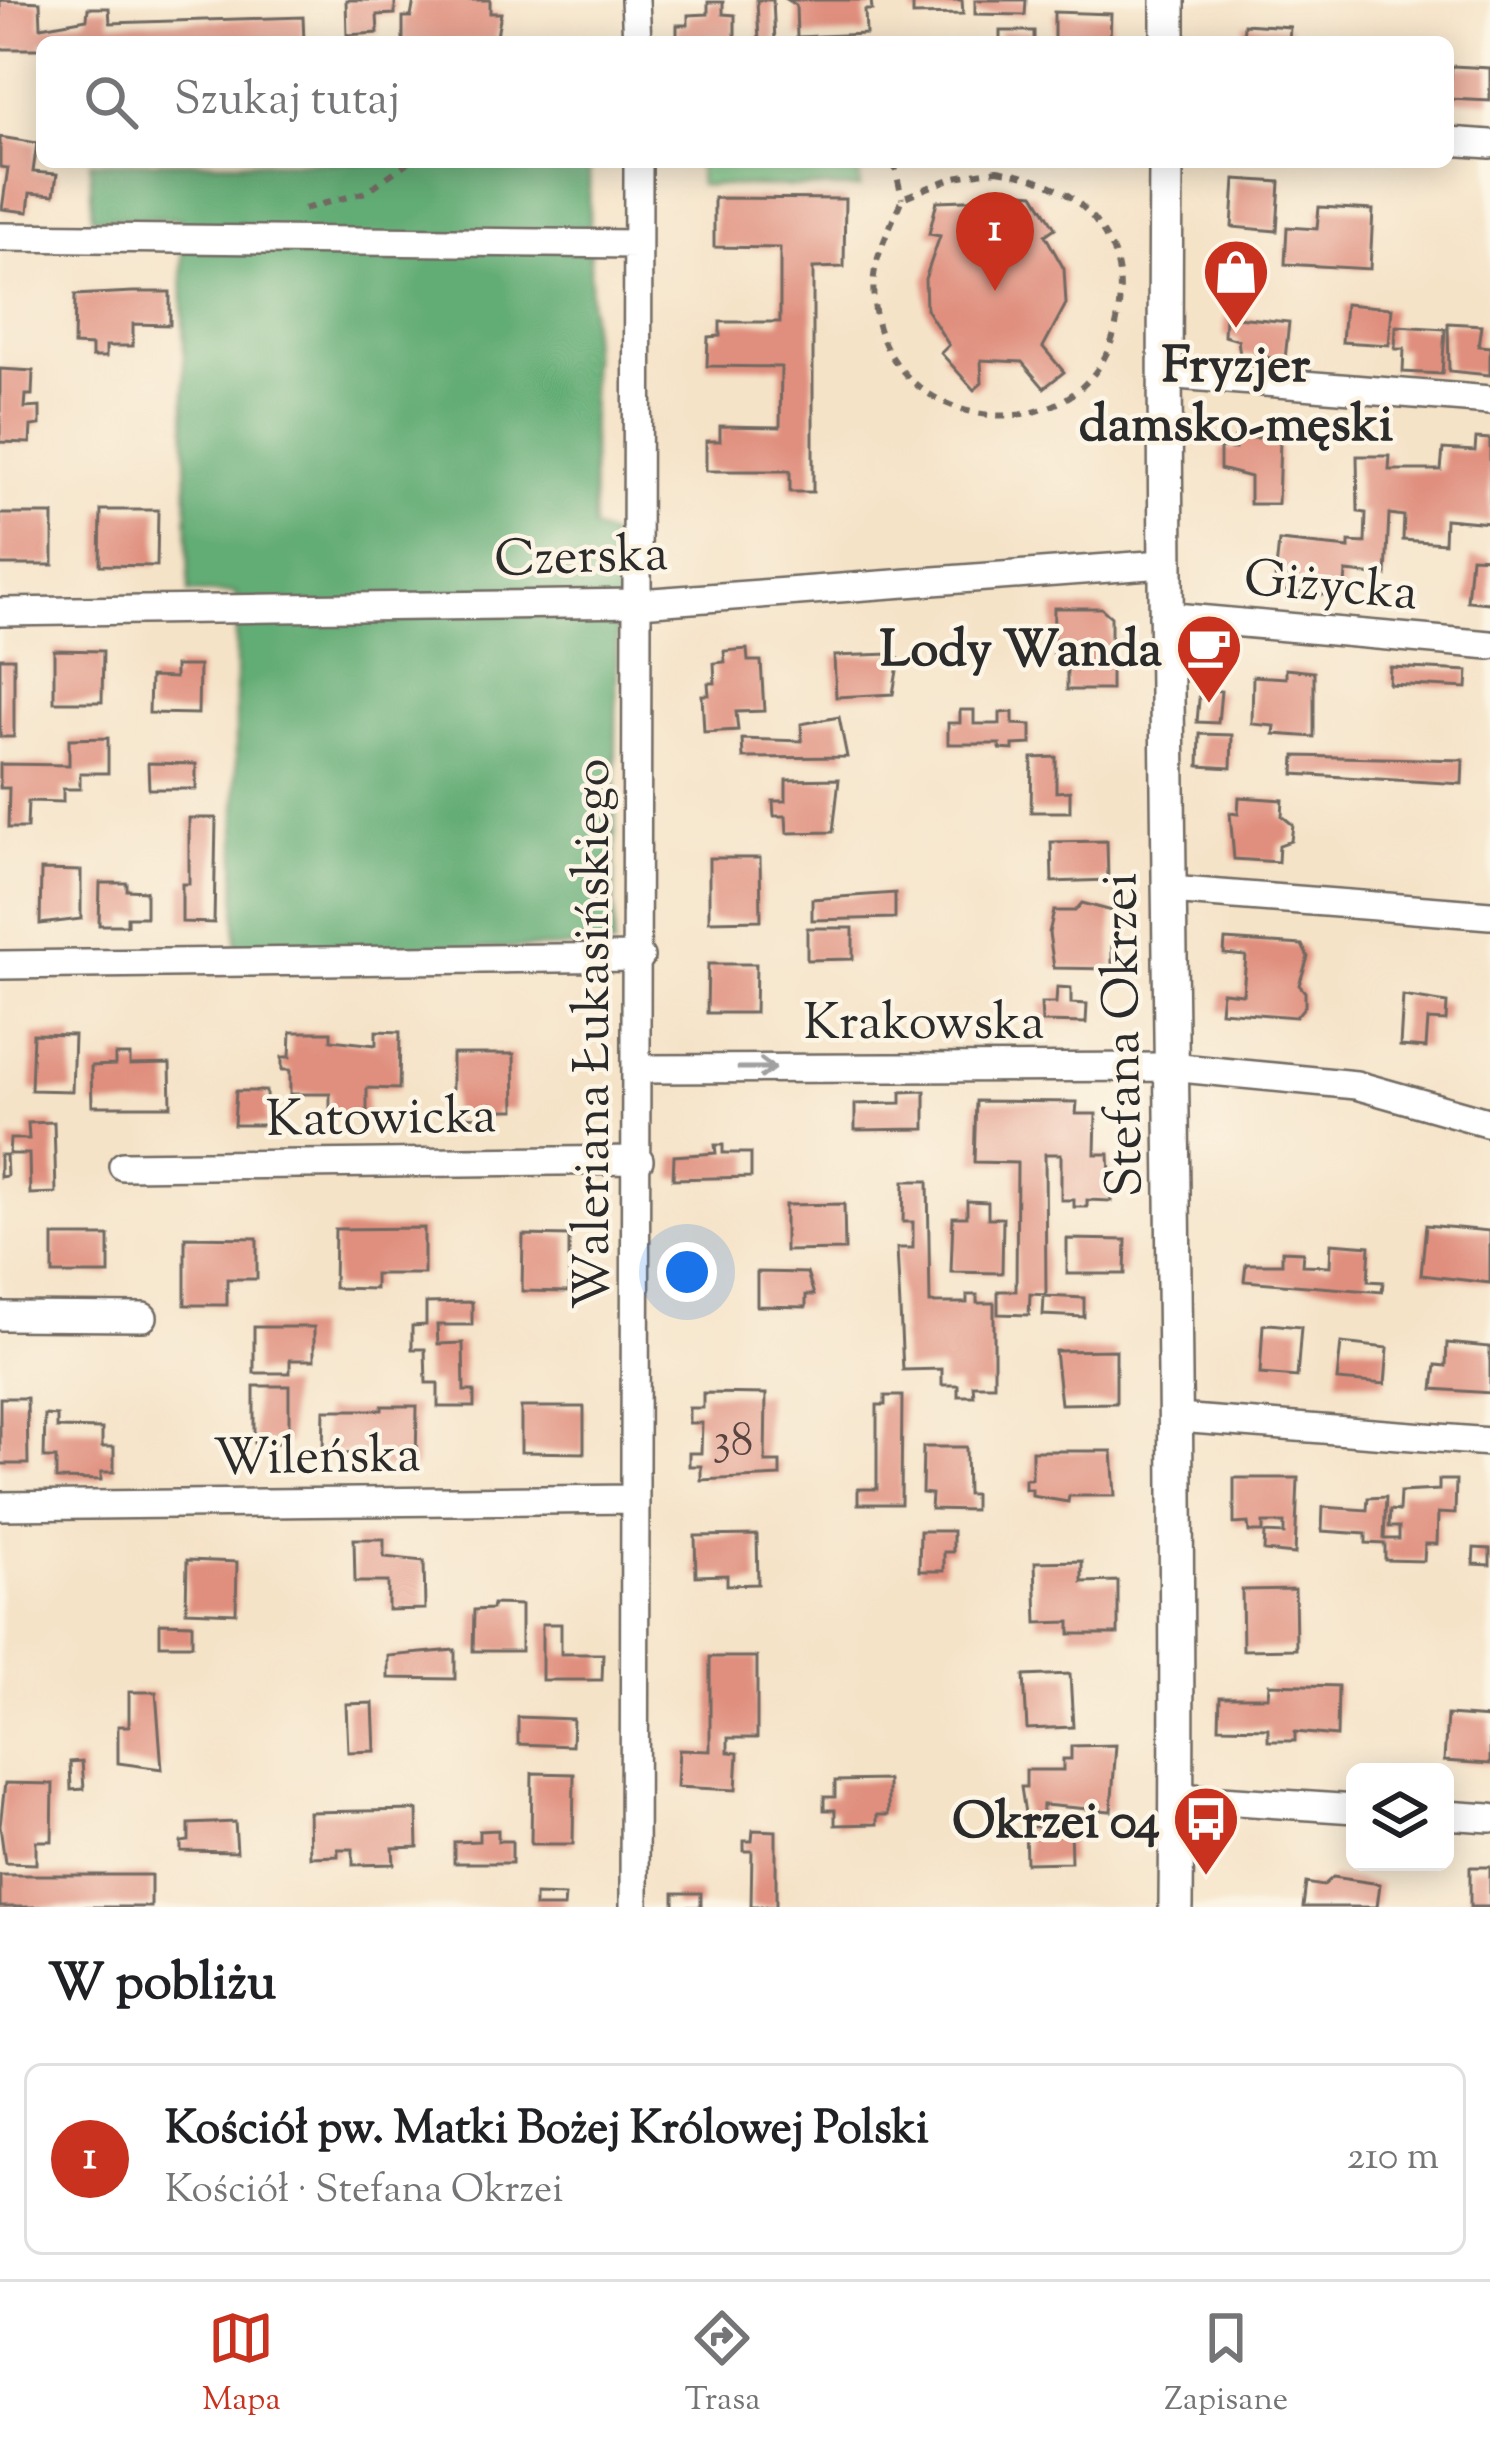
<!DOCTYPE html>
<html lang="pl">
<head>
<meta charset="utf-8">
<style>
  :root { --surface:#fff; --page:#f6f6f6; --text:#202124; --muted:#757577; --line:#e0e0e0; --accent:#c8321e }
  body { margin:0; font-family:"Sorts Mill Goudy",serif; background:var(--page); color:var(--text) }
  .controls { position:absolute; right:36px; bottom:36px; display:grid; overflow:hidden; border-radius:18px; box-shadow:0 6px 30px #0003 }
  .controls button { width:108px; height:108px; display:grid; place-items:center; padding:0; border:0; border-bottom:3px solid var(--line); background:var(--surface); color:var(--text); font:60px sans-serif }
  .you { position:absolute; left:687px; top:1272px; width:42px; height:42px; margin:-30px; border:9px solid #fff; border-radius:50%; background:#1a73e8; box-shadow:0 0 0 18px #1a73e833 }
  .badge { display:grid; place-items:center; width:78px; height:78px; border-radius:50%; background:var(--accent); color:#fff; font-size:39px; font-weight:700 }
  .pin { position:absolute; translate:-50% -99px; filter:drop-shadow(0 3px 6px #0008) }
  .pin::after { content:''; position:absolute; top:63px; width:42px; height:36px; background:inherit; clip-path:polygon(0 0,100% 0,50% 100%) }
  .list { margin:0; padding:0; list-style:none }
  h2 { display:flex; justify-content:space-between; align-items:center; height:156px; margin:0; padding:0 48px; font-size:51px }
  h2 small { font-size:39px; font-weight:400; color:var(--muted) }
  .list li { display:grid; grid-template-columns:78px 1fr auto; gap:36px; align-items:center; box-sizing:border-box; height:192px; margin:0 24px 24px; padding:0 24px; border:3px solid var(--line); border-radius:18px }
  .list b { display:block; font-size:45px; white-space:nowrap }
  .list p { margin:0; font-size:39px; white-space:nowrap; color:var(--muted) }
  .list em { font-size:39px; font-style:normal; color:var(--muted) }
  .icon { flex:none; width:66px; height:66px; fill:none; stroke:currentColor; stroke-width:2; stroke-linecap:round; stroke-linejoin:round }
  .map { position:relative; flex:none; width:1490px; height:1907px; overflow:hidden }
  .search { position:absolute; background:var(--surface); box-shadow:0 6px 30px #0003; left:36px; right:36px; top:36px; height:132px; display:flex; align-items:center; gap:30px; box-sizing:border-box; padding:0 42px; border-radius:18px; color:var(--muted); font-size:45px }
  .sheet { height:372px; background:var(--surface) }
  nav { display:flex; justify-content:space-around; align-items:center; box-sizing:border-box; height:168px; border-top:3px solid var(--line); background:var(--surface); font-size:33px; color:var(--muted) }
  nav a { display:grid; justify-items:center; gap:6px }
  nav .on { color:var(--accent) }
  .map>svg:first-child { display:block }
  .green { fill:#79c787; stroke:#527959; stroke-width:3 }
  .forest { fill:#62ac74; stroke:#466c50; stroke-width:3 }
  .building { fill:#e08f7e }
  .lines { fill:none; stroke-linecap:round; stroke-linejoin:round }
  .minor-casing { stroke:#726b62; stroke-width:32 }
  .tertiary-casing { stroke:#726b62; stroke-width:38 }
  .path { stroke:#726b62; stroke-width:6; stroke-dasharray:9 9; stroke-linecap:butt }
  .minor { stroke:#fff; stroke-width:27 }
  .tertiary { stroke:#fff; stroke-width:33 }
  .oneway { stroke:#a0a0a0 }
  .labels { text-anchor:middle; stroke-width:9; stroke-linejoin:round; paint-order:stroke }
  .number-label { font-size:45px; fill:#584440 }
  .poi-label { font-size:51px; font-weight:bold; fill:#2b2b2b; stroke:#fcf5e5; text-anchor:end }
  .street-label { font-size:51px; fill:#2b2b2b; stroke:#fcf5e5 }
</style>
</head>
<body>
<div class="map">
<svg width="1490" height="1907" viewBox="0 0 1490 1907">
  <rect width="100%" height="100%" fill="#fcf5e5"/>
  <filter id="ink" filterUnits="userSpaceOnUse"><feTurbulence type="fractalNoise" baseFrequency=".00833" numOctaves="2"/><feDisplacementMap in="SourceGraphic" scale="24" xChannelSelector="R" yChannelSelector="G"/><feConvolveMatrix kernelMatrix="1 2 1 2 8 2 1 2 1" color-interpolation-filters="sRGB"/></filter>
  <filter id="wash" filterUnits="userSpaceOnUse"><feTurbulence type="fractalNoise" baseFrequency=".004" numOctaves="4" result="noise"/><feDisplacementMap in="SourceGraphic" scale="48" xChannelSelector="R" yChannelSelector="G"/><feGaussianBlur stdDeviation="2.7" result="paint"/><feColorMatrix in="noise" values="0 0 0 0 0 0 0 0 0 0 0 0 0 0 0 0 0 1.4 0 .05"/><feComposite in="paint" operator="in"/></filter>
  <g filter="url(#wash)">
    <rect width="100%" height="100%" fill="#f5e3c8"/>
    <path class="green" d="M698 162H858L860 188 700 185Z"/>
    <path class="forest" d="M90 162H589L593 529 618 539 614 947 236 951V593H189L181 219 92 218Z"/>
    <g id="blocks">
      <path class="building" d="M0 0 40 2 41 27 87 19 88 8H109L110 23 303 17 304 42H42V49H0Z
        M346 0H395V14L377 15 378 33 347 35Z
        M414 0H490V13H501L496 42H403V17H411Z
        M757 0H773L775 42H759Z
        M788 0H871L872 10H865L866 34 797 37 796 5Z
        M913 0H962L963 14 913 15Z
        M975 0H1026L1025 15 975 14Z
        M708 2H723V14L735 15V42L677 40V25H688V15L708 14Z
        M1054 12 1111 14 1110 42H1054Z
        M1244 24 1290 27 1289 42H1243Z
        M1000 31H1034V42H1000Z
        M1452 66 1490 68V101L1449 99Z
        M0 137 37 143 33 172 57 174 54 195 30 193 28 212 2 209 8 168 0 167Z
        M1235 179 1280 182 1277 231 1232 227Z
        M995 191 1034 194 1055 228 1045 235 1064 269 1066 304 1043 347 1064 372 1044 388 1022 362 981 360 982 383 974 390 941 353 949 345 926 309 925 279 940 236 929 234 937 201 995 199Z
        M714 198 845 199 844 267 813 268V492H790V471H706V441H720V426L780 427 781 367 707 366 708 337 720 336V322H780V248L714 247Z
        M1319 207 1373 210 1370 269 1285 264 1287 227 1317 229Z
        M133 292H170V325L133 324V346H106V357H92V346L74 345 75 295Z
        M1345 304 1392 308 1389 345 1342 342Z
        M1225 316 1289 322 1285 359 1240 355 1238 340 1224 336Z
        M1448 323 1481 325 1478 346 1490 347V375L1449 371Z
        M1396 326 1445 329 1442 374 1403 372 1404 349H1395Z
        M0 369 33 371 32 395H26L25 408 40 407V425L31 426 30 443 0 442Z
        M1235 438H1280L1278 504H1250V477L1220 469V448L1235 449Z
        M1476 438 1490 439V523L1445 519 1444 543 1403 540 1404 516 1389 514 1386 576 1346 572 1344 597 1274 590 1279 541 1349 548V542L1365 543 1366 513 1358 512 1357 456H1390L1389 470H1441L1443 449 1475 451Z
        M101 510H158L157 566 100 565Z
        M0 514H53V565H0Z
        M1471 557 1490 558V603L1467 601Z
        M1054 608H1101L1111 617V690H1067V653H1053Z
        M747 649 748 661H761L764 711 736 712 738 730 704 732 702 695H709L708 683H715L714 663 725 662 724 651Z
        M54 650 103 651 102 702H54Z
        M891 654 899 659 893 694 836 697 834 656Z
        M0 658H14V737H0Z
        M175 666H199L198 714 149 713 150 677 175 678Z
        M1390 667 1468 671 1467 688 1389 684Z
        M1286 669 1314 672V737L1274 734 1275 726 1252 724 1253 676 1286 678Z
        M1200 689 1221 691 1218 723 1197 722Z
        M960 710H974V724H1000V713L1013 712V724L1031 725V744L1013 745V750L1000 749V744H948V723H960Z
        M839 717 847 757 743 758 742 739 802 741 801 724Z
        M1200 734 1232 735 1231 768 1199 766Z
        M108 738V773H80V789H63V802L28 801 27 828H8L9 788H0V764L69 765V739Z
        M1295 756 1463 760 1462 784 1294 774Z
        M1056 757V792L1070 791V812H1031L1032 758Z
        M148 763 196 764V789H149Z
        M839 779 833 832 787 833 786 816H774L773 801H786V780Z
        M1239 797 1283 800 1282 816 1293 825 1291 841 1279 845 1278 862 1234 859 1230 813 1238 814Z
        M189 818H216L214 923 182 922V884H189Z
        M1107 841 1108 880 1052 882 1051 842Z
        M709 858H760L761 920 709 921Z
        M41 870 81 871V919L40 924Z
        M100 883H127V890L146 891V917H127V925H99Z
        M895 893V918L812 920V899Z
        M1082 903 1112 911V969L1054 968 1049 933 1054 911H1075Z
        M807 928H853V959L807 960Z
        M1225 940 1302 945 1308 957 1299 985 1305 992V1006L1296 1017 1220 1011 1222 992 1243 994 1246 956 1224 954Z
        M708 964H756L755 1013H707Z
        M1057 987 1071 988V1003L1087 1004 1086 1023 1042 1022 1041 1003H1056Z
        M1403 996 1447 1003 1446 1021 1428 1020 1426 1048 1400 1046Z
        M376 1031 400 1032 399 1089 367 1088V1116H330V1094H290V1070H282V1057H290L291 1032H331V1040L376 1045Z
        M33 1034 74 1035 72 1091 31 1090Z
        M452 1054H514L515 1110H496V1117L452 1116Z
        M115 1055H130V1065L170 1064 171 1106H92L91 1066 115 1065Z
        M236 1091H266L267 1125H234Z
        M925 1091V1129L855 1130V1104L901 1103V1092Z
        M976 1101 1077 1102 1076 1114H1096L1095 1154H1109L1111 1201 1087 1200V1207H1074V1200H1061V1154H1045L1046 1295 1030 1294 1029 1315 998 1314V1291H1016L1017 1163 974 1162Z
        M54 1122 56 1193 30 1194 29 1154H9L10 1139H29L28 1123Z
        M715 1145H723V1153H751V1177L673 1179 674 1156 716 1153Z
        M0 1155H6L7 1176 0 1177Z
        M904 1181H928L930 1303H967V1295H977V1303H994V1385H973L974 1396H958V1385H942V1369L903 1370 897 1248H913V1222H903Z
        M967 1201 988 1202V1218H1003L1002 1273 951 1272 953 1217H967Z
        M844 1204 845 1250 785 1251V1205Z
        M1426 1225 1490 1231V1283L1421 1275Z
        M424 1228V1274H375V1289L334 1288 335 1229Z
        M523 1235 569 1236V1292L522 1291Z
        M53 1236H109V1274H53Z
        M185 1237 257 1238V1279H227V1305H185Z
        M1067 1239 1126 1240 1125 1274H1067Z
        M1331 1243 1370 1246 1368 1281 1383 1282 1382 1292 1244 1281 1246 1264H1282V1251L1303 1252 1302 1265 1330 1266Z
        M757 1272 807 1273 814 1295H806V1307L757 1306Z
        M1044 1296 1084 1298V1317L1043 1315Z
        M472 1302V1325H437L438 1344 463 1343 464 1391H474V1407H438V1383H426L425 1349H412V1326L426 1325V1303Z
        M1269 1324 1301 1327 1297 1377 1260 1374 1263 1325Z
        M254 1327H314V1360H290V1373H254Z
        M1341 1343 1388 1348 1385 1384 1337 1380Z
        M1447 1343 1490 1347V1393L1433 1389 1436 1365 1446 1366Z
        M1116 1350V1403L1061 1404 1055 1351Z
        M254 1386H289V1443H254Z
        M703 1393 766 1394 765 1462H780V1476L701 1480V1466H689V1453H701L702 1423H689V1408H703Z
        M885 1396H902L901 1504H858V1489H877V1405H885Z
        M0 1398H27L28 1464H0Z
        M382 1406H417L416 1468 381 1469 382 1454 323 1453 324 1410H382Z
        M521 1407H584V1453L521 1452Z
        M45 1415 57 1416V1428L102 1429V1447H114V1472H101V1480L56 1479V1458H44Z
        M923 1447H966L967 1494H974V1510L931 1509 932 1494 922 1493Z
        M1032 1451H1112L1115 1496H1069L1068 1502 1032 1496V1489H1025V1479H1032Z
        M1234 1478H1298L1295 1554 1264 1551 1265 1533 1284 1534V1523H1263V1532H1249L1248 1523 1234 1524Z
        M1439 1480H1456L1455 1514 1438 1513 1437 1544H1425L1424 1561 1385 1560V1544L1366 1543V1534L1322 1531 1323 1507 1367 1510 1368 1498 1386 1497 1384 1539H1399V1527H1389L1390 1510 1399 1511 1400 1492 1439 1490Z
        M920 1531H953V1552H944V1571H919Z
        M757 1535 758 1584 727 1585V1575L696 1576 695 1536Z
        M354 1539H384V1557L424 1561 425 1609 388 1610V1582H355Z
        M1474 1548 1490 1549V1565L1473 1564Z
        M187 1560 237 1562 236 1613 186 1611Z
        M1082 1561V1582L1118 1581V1634H1070V1622L1037 1623 1035 1562Z
        M1295 1589 1296 1649 1243 1650 1242 1590Z
        M493 1604 521 1605V1651H473L474 1610 492 1609Z
        M160 1623 192 1624V1645H160Z
        M542 1624H561V1654H603L602 1680H542Z
        M455 1650V1679L388 1678V1656Z
        M710 1657H757V1738H728V1752L738 1753 736 1790 677 1787 679 1750 710 1751Z
        M1070 1674 1073 1727 1027 1729 1024 1676Z
        M1269 1684 1338 1686 1337 1736 1295 1732V1741H1268V1728L1219 1727 1220 1697H1268Z
        M129 1692H156L162 1769 118 1763V1726H129Z
        M373 1703 375 1751 348 1752 346 1704Z
        M1447 1715 1490 1718V1764L1444 1761Z
        M518 1717 573 1719 572 1746 518 1744Z
        M1116 1745 1111 1811 1043 1805 1042 1820H1026L1021 1787H1026V1770H1063V1759H1071V1746Z
        M82 1761 84 1789 71 1790 70 1762Z
        M532 1773 574 1774 573 1844H531Z
        M888 1780V1815H877V1824L835 1825V1810H824V1797H835V1781Z
        M5 1783 53 1784 52 1841H36V1864L5 1863 0 1826Z
        M417 1810 418 1847 393 1848 394 1864 353 1865V1849H338V1856L310 1857 309 1812Z
        M235 1822 237 1852 181 1851V1842L189 1841V1824Z
        M1070 1826 1071 1862 1026 1863 1025 1827Z
        M498 1830V1841H512V1863H454V1842L479 1841V1831Z
        M753 1830 776 1831V1907H751L752 1851H744V1841H752Z
        M1470 1867H1490V1907H1470Z
        M0 1875H151V1907H0Z
        M1333 1877 1380 1884 1377 1907H1303L1306 1883 1323 1886Z
        M674 1893H701V1907H674Z
        M535 1895 565 1896 564 1907H535Z"/>
    </g>
  </g>
  <g filter="url(#ink)">
    <use href="#blocks" fill-opacity="0" stroke="#726b62" stroke-width="3"/>
    <g class="lines">
      <g class="minor-casing">
        <path id="minor" d="M635 0 637 42
          M1448 141 1490 144
          M0 237 637 244
          M1165 374 1490 400
          M0 612 639 603 1163 564
          M1163 616 1490 645
          M1170 890 1490 915
          M0 965 640 957
          M640 1069 1170 1067 1356 1085 1490 1123
          M123 1166 639 1160
          M0 1316 143 1317
          M1178 1418 1490 1442
          M0 1506 635 1499
          M1177 1797 1355 1809
          M1445 1815 1490 1818
          M634 1907 638 162"/>
      </g>
      <g class="tertiary-casing">
        <path id="tertiary" d="M1168 42V0
          M1166 162C1161 744 1181 1325 1176 1907"/>
      </g>
      <path class="path" d="M894 162 902 198
        M997 170C1051 179 1088 198 1112 249 1122 271 1121 297 1117 321 1089 470 860 434 874 276 877 251 893 222 902 198L955 177Z
        M304 209 366 192 408 162"/>
      <use href="#minor" class="minor"/>
      <use href="#tertiary" class="tertiary"/>
    </g>
    <defs><path id="oneway-shaft" d="M-6 0H5M1.5-3L5.5 0L1.5 3" fill="none" stroke-width="1.6" stroke-linecap="round" stroke-linejoin="round" transform="scale(3)"/></defs>
    <use class="oneway" href="#oneway-shaft" transform="translate(757 1068)"/>
  </g>
  <defs>
    <g id="shop-pin" transform="scale(3.45)"><path d="M0 17L-7.5 6A9.5 9.5 0 1 1 7.5 6Z" fill="#c8321e" stroke="#fcf5e5"/><path d="M-5-2.5h2.3a2.7 3.5 0 0 1 5.4 0H5L5.5 6h-11ZM-1.5-2.5h3a1.5 2.3 0 0 0-3 0Z" fill="#fff"/></g>
    <g id="cafe-pin" transform="scale(3.45)"><path d="M0 17L-7.5 6A9.5 9.5 0 1 1 7.5 6Z" fill="#c8321e" stroke="#fcf5e5"/><path d="M-5.5-4.5H6V0H3Q3 3.5 0 3.5H-2.5Q-5.5 3.5-5.5 0ZM3-3.2v2h1.7v-2ZM-6 4.5H4V6H-6Z" fill="#fff"/></g>
    <g id="bus-pin" transform="scale(3.45)"><path d="M0 17L-7.5 6A9.5 9.5 0 1 1 7.5 6Z" fill="#c8321e" stroke="#fcf5e5"/><path d="M-5-6H5V4H4V6H2V4H-2V6H-4V4H-5ZM-3.5-4V0h7V-4ZM-3.5 1.2v1.5H-2V1.2ZM2 1.2v1.5H3.5V1.2Z" fill="#fff"/></g>
  </defs>
  <g fill-rule="evenodd">
    <use href="#shop-pin" x="1236" y="272"/>
    <use href="#cafe-pin" x="1209" y="647"/>
    <use href="#bus-pin" x="1206" y="1819"/>
  </g>
  <g class="labels">
    <g class="number-label">
      <text x="733" y="1454">38</text>
    </g>
    <g class="poi-label">
      <text x="1236" y="381" text-anchor="middle">Fryzjer<tspan x="1236" dy="59">damsko-męski</tspan></text>
      <text x="1162" y="665">Lody Wanda</text>
      <text x="1160" y="1837">Okrzei 04</text>
    </g>
    <g class="street-label">
      <text transform="translate(581 554) rotate(-2)" y="18">Czerska</text>
      <text transform="translate(1331 583) rotate(5)" y="18">Giżycka</text>
      <text x="924" y="1038">Krakowska</text>
      <text transform="translate(590 1034) rotate(-90)" y="18">Waleriana Łukasińskiego</text>
      <text transform="translate(1120 1035) rotate(-91)" y="18">Stefana Okrzei</text>
      <text transform="translate(381 1115) rotate(-1)" y="18">Katowicka</text>
      <text transform="translate(317 1454) rotate(-1)" y="18">Wileńska</text>
    </g>
  </g>
</svg>
<div class="controls">
<button><svg class="icon" aria-label="layers" viewBox="0 0 24 24"><path d="M12 4l9 5-9 5-9-5zM3 14l9 5 9-5"/></svg></button>
</div>
<div class="you"></div>
<div class="pin badge" style="left:995px;top:291px">1</div>
<div class="search"><svg class="icon" aria-label="search" viewBox="0 0 24 24"><circle cx="10" cy="10" r="6"/><path d="M15 15l6 6"/></svg>Szukaj tutaj</div>
</div>
<section class="sheet">
<h2>W pobliżu<small></small></h2>
<ul class="list">
<li><span class="badge">1</span><div><b>Kościół pw. Matki Bożej Królowej Polski</b><p>Kościół · Stefana Okrzei</p></div><em>210 m</em></li>
</ul>
</section>
<nav>
<a class="on"><svg class="icon" aria-label="map" viewBox="0 0 24 24"><path d="M3 6l6-2 6 2 6-2v14l-6 2-6-2-6 2zM9 4v14M15 6v14"/></svg>Mapa</a>
<a><svg class="icon" aria-label="directions" viewBox="0 0 24 24"><path d="M12 3l9 9-9 9-9-9zM9 14v-3h6M13 9l2 2-2 2"/></svg>Trasa</a>
<a><svg class="icon" aria-label="saved" viewBox="0 0 24 24"><path d="M7 4h10v16l-5-4-5 4z"/></svg>Zapisane</a>
</nav>
</body>
</html>
